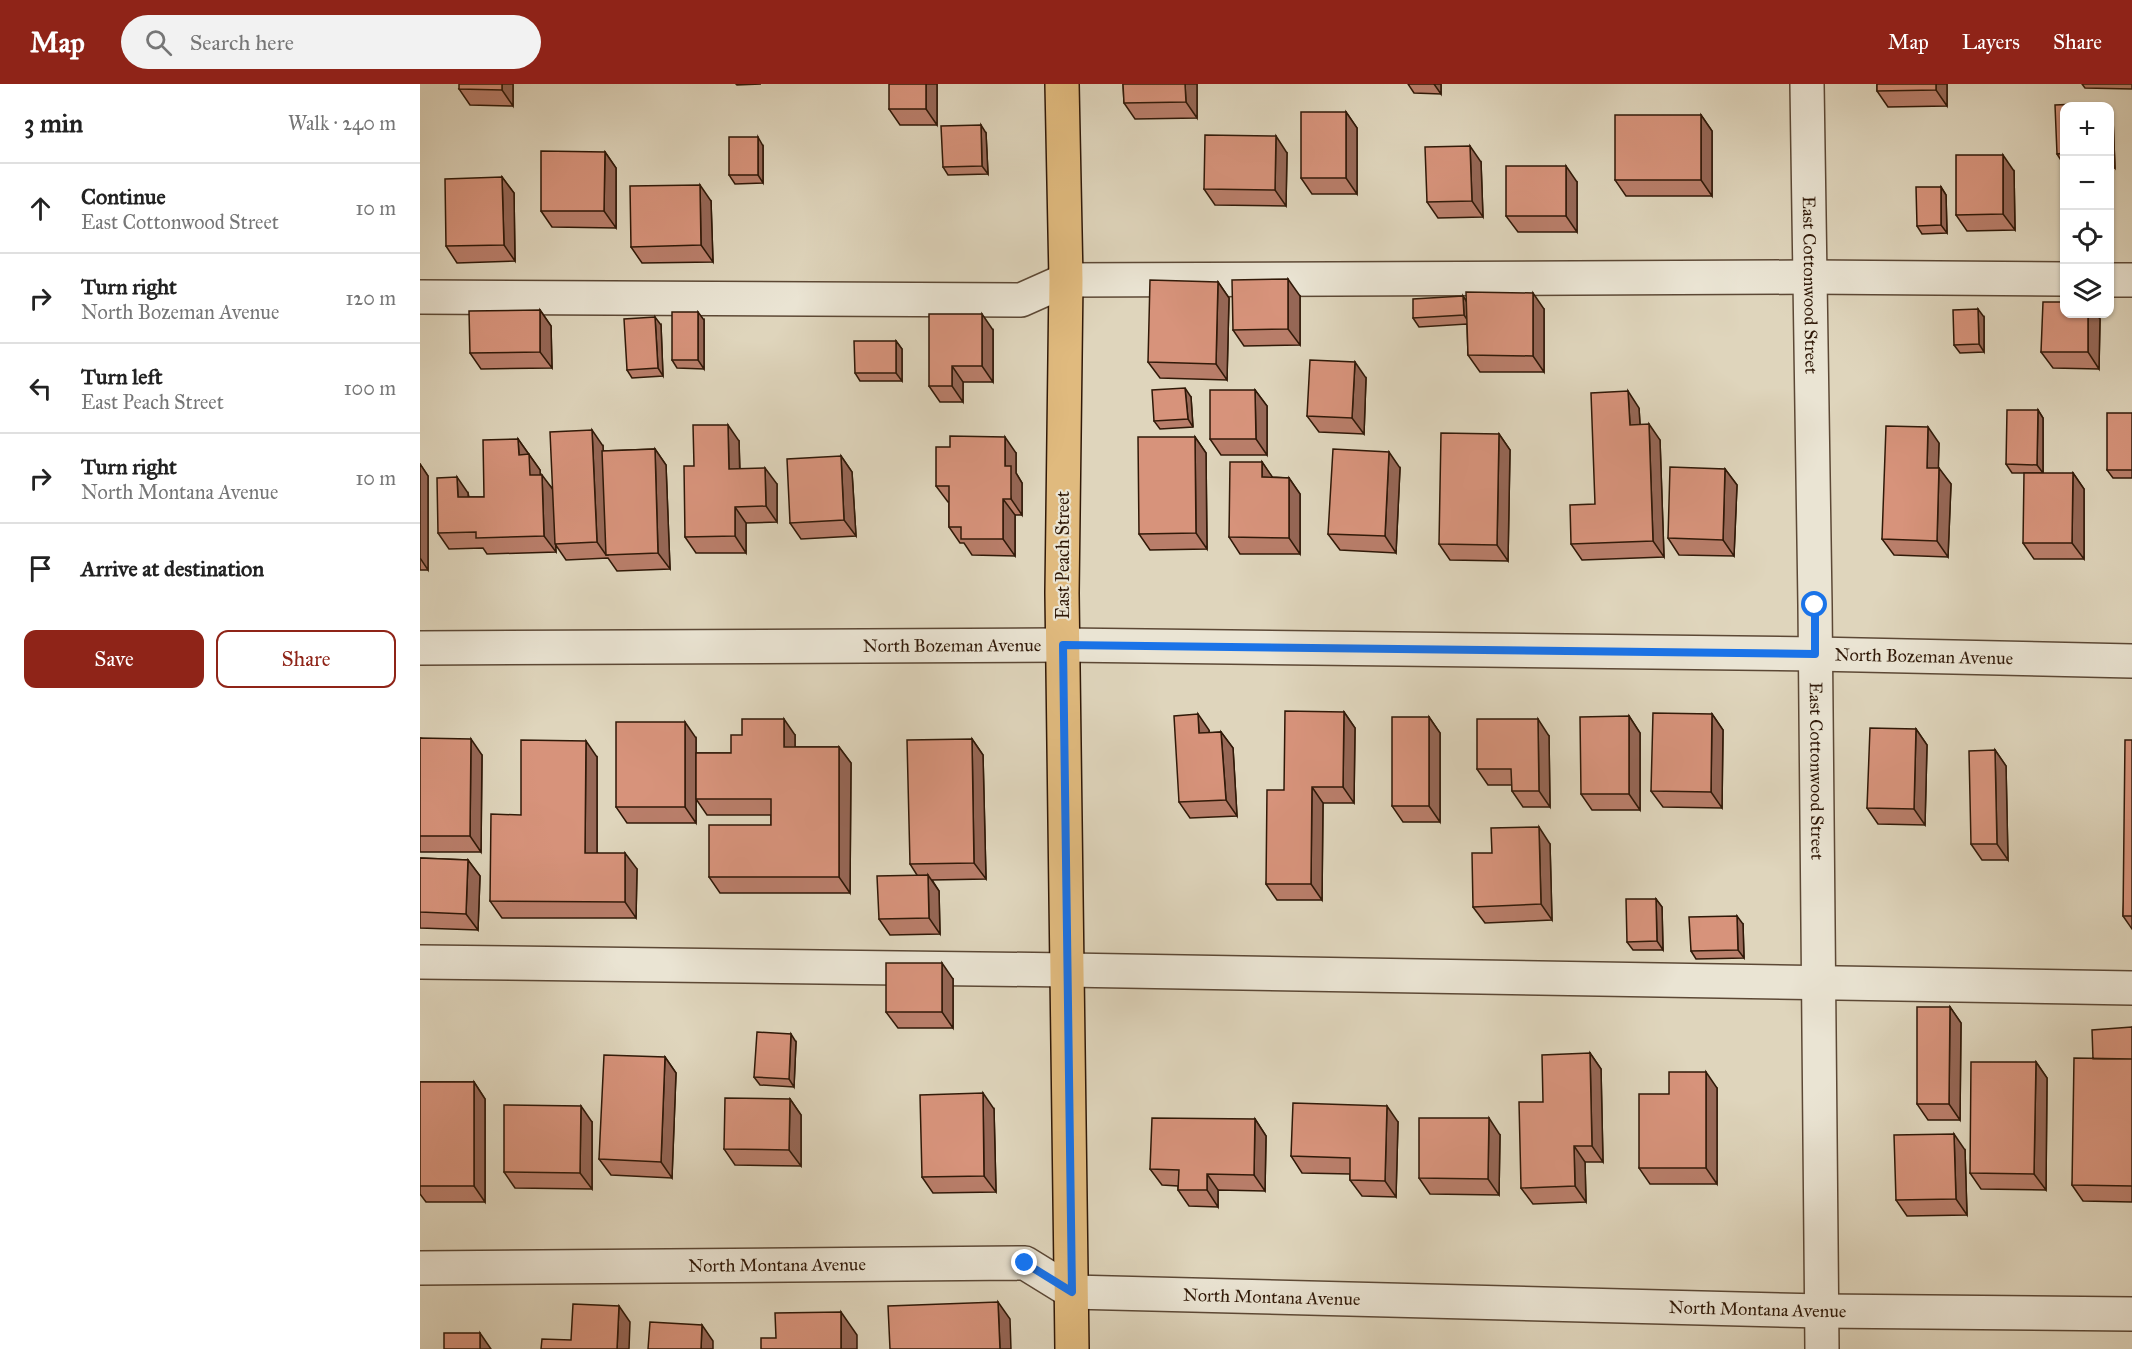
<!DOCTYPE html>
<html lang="en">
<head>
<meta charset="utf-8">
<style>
  :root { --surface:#fff; --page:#f2f2f2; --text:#222; --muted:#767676; --line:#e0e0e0; --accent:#8f2418 }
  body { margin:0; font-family:"IM FELL Great Primer",serif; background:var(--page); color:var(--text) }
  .controls { position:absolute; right:18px; top:18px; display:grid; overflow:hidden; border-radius:12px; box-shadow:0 2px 4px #0004 }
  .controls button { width:54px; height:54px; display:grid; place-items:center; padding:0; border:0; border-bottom:2px solid var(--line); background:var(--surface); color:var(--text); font:30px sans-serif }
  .stop { position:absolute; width:18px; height:18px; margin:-14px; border:4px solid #1a73e8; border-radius:50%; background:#fff }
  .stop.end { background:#1a73e8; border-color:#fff; box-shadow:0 2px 6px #0008 }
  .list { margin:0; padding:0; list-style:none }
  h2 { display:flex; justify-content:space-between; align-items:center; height:78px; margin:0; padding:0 24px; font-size:26px }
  h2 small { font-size:20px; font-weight:400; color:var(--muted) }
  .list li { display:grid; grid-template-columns:39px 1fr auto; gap:18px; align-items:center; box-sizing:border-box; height:90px; padding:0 24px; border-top:2px solid var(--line) }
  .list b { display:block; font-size:22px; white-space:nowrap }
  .list p { margin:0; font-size:20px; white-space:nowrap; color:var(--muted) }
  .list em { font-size:20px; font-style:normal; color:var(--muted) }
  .actions { display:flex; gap:12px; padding:18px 24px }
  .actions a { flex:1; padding:14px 0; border:2px solid var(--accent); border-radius:12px; text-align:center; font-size:21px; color:var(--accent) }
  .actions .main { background:var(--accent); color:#fff }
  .icon { flex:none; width:33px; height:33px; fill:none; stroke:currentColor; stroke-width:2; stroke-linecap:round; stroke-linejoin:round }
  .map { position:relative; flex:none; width:1712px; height:1265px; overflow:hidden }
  header { display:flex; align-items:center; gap:36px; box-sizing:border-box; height:84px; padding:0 30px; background:var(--accent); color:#fff }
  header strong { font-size:28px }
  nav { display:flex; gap:33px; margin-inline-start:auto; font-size:21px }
  .search { width:420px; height:54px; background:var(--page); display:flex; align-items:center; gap:15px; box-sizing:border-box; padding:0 21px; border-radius:33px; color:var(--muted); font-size:22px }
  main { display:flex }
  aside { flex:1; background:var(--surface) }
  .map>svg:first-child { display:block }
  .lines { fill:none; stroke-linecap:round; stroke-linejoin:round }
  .minor-casing { stroke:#5c4835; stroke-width:36 }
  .major-casing { stroke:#301908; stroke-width:36 }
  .minor { stroke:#eae4d3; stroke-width:33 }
  .major { stroke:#e0ba7e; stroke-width:33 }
  .wall { fill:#b97e6a; stroke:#301908; stroke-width:1.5 }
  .shaded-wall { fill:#966756; stroke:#301908; stroke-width:1.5 }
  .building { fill:#d7937b; stroke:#301908; stroke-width:1.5 }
  .route { stroke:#1a73e8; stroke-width:8 }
  .labels { text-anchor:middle; stroke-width:4.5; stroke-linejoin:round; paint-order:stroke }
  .street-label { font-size:18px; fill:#301908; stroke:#eae4d3 }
</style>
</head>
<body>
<header>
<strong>Map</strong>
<div class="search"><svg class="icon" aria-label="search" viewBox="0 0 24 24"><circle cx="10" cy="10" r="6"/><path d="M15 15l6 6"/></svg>Search here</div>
<nav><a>Map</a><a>Layers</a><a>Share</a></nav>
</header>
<main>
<aside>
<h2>3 min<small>Walk · 240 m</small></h2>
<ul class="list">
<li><svg class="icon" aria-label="ahead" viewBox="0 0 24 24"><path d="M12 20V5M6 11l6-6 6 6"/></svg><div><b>Continue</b><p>East Cottonwood Street</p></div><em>10 m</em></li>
<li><svg class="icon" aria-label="right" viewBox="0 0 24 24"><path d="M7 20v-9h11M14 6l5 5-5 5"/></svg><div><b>Turn right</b><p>North Bozeman Avenue</p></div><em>120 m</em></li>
<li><svg class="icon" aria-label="left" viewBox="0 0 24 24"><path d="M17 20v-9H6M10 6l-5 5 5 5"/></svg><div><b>Turn left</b><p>East Peach Street</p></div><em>100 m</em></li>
<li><svg class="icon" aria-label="right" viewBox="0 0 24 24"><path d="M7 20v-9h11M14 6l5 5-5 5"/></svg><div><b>Turn right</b><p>North Montana Avenue</p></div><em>10 m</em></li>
<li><svg class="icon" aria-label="arrive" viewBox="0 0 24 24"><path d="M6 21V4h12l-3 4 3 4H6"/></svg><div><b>Arrive at destination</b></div></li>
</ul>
<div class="actions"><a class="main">Save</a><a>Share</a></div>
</aside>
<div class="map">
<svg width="1712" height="1265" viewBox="0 0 1712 1265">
  <rect width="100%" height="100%" fill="#dfd5bc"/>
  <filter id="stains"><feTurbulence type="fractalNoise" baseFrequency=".00333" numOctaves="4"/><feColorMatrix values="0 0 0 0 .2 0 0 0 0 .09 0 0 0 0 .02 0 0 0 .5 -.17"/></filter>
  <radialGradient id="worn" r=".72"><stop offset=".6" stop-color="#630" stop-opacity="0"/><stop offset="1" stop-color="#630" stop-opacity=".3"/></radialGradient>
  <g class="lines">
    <g class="minor-casing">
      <g id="minor">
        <path id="s1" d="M1387 0 1395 521 1402 1265"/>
        <path d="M1690 196H1712"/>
        <path d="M0 213 601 216 646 196 1390 193 1644 195"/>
        <path id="s2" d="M0 564 643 561 1395 570 1712 577"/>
        <path d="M0 878 647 886 1712 904"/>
        <path id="s3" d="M0 1184 605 1179 652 1208 1402 1227 1712 1230"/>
      </g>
    </g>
    <g class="major-casing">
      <path id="major" d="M642 0 646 196 642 509 652 1265"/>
    </g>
    <use href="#minor" class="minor"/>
    <use href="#major" class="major"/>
  </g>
  <path class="wall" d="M93 0V22L50 21 39 5Z
    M316 0H341L317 1Z
    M517 0V41H480L469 25Z
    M703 0H777V34L715 35 704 19Z
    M988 0H1021V10L994 9Z
    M1457 0H1527V22L1468 23 1457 7Z
    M1662 0H1712V5L1665 4Z
    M926 28 937 44V110H892L881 94Z
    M1689 30 1693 35 1695 84H1689Z
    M1281 31 1292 47V112H1206L1195 96Z
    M566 49 568 90 528 91 523 83Z
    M343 62V99L315 100 309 91Z
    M185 68 196 84V144L132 143 121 127Z
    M867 69 866 122 795 121 784 105Z
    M1644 69V81L1637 70Z
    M1061 78 1063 133 1018 134 1007 118Z
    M1594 87 1595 146 1547 147 1536 131Z
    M82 93 94 109 95 177 37 179 26 162Z
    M1157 98V148H1098L1086 132Z
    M1521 103 1526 111 1527 149 1502 150 1497 142Z
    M291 117 293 178 222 179 211 163Z
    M798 198 809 214 807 296 740 294 728 278Z
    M880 212V261L824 262 813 246Z
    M1043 212 1046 216 1124 225V288H1060L1048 271 1047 240 999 243 993 234Z
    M120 226 131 242 132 284 61 285 50 269Z
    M1644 230H1676L1680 235 1679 285 1633 284 1621 268Z
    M1564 233V268L1540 269 1534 261Z
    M284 236V285L257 284 252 276Z
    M241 241 243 292 212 294 207 286Z
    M573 246V298H543V318H520L509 302Z
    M476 257 482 265V297H440L435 289Z
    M946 294 944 350 899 348 887 332Z
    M835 306 847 322V371H801L790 355Z
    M771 313 773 343 740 345 734 337Z
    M1219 324 1220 340 1240 356 1244 473 1162 476 1151 460 1175 420Z
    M1618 326 1623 334V389H1592L1586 380Z
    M1712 329V394H1693L1687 386Z
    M1079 350 1090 366 1088 477 1030 476 1019 460Z
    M775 353 786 369 787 465 730 466 719 450Z
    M98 355 120 386V391L133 405 183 362V367L235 365 246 381 250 485 197 487 188 474 146 476 135 460 136 468 67 470 63 464 29 465 18 449 48 409 49 413H64Z
    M319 357 320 385 357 400V438L326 439V469H276L265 453 274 382Z
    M1519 359 1518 384 1531 400 1528 473 1474 471 1462 455Z
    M596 369V389L602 399V431H595V472L552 471 544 459H540L529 443V418H528L516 402Z
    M421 372 432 388 436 452 381 455 370 439Z
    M842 378 852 393 869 394 880 410V470H820L809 453Z
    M0 380 8 392V486H0Z
    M980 384 976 469 920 466 908 450Z
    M1305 385 1317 401 1314 472 1259 471 1248 454Z
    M1653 389 1664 405V475H1614L1603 459Z
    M924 628 935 644 934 719H903L902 816H857L846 800 864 706Z
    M1292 630 1303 646 1302 724 1243 723 1231 707Z
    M1209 632 1220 649V726H1172L1161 710Z
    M1009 633 1020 649V738H983L972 722Z
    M1496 645 1507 661 1505 741 1458 740 1447 724Z
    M789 646V649L801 648 813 664 817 732 770 734 759 718Z
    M375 651V663H419L431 679 430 809H300L289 793 351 741V731H287L276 715V739H207L196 723 276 654V669H311Z
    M1129 652 1130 723H1103L1092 707V701H1068L1057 685Z
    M0 654 62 671 61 768H0Z
    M552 655 563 671 566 795 512 796 519 807 520 850 470 851 459 835 497 791 490 780Z
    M1712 656V845L1703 832Z
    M1575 666 1586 682 1588 776H1562L1551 760Z
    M177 673V769L217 785 216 834H82L70 817 101 731Z
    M1130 760 1132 836 1065 839 1053 823 1072 769Z
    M0 774 48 776 60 792 58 846 0 844Z
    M1236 815 1242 823 1243 866H1213L1207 858Z
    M1323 840 1324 874 1276 875 1271 867Z
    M533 895V944H478L466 928Z
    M1530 923 1541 939 1540 1036H1508L1497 1020Z
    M1712 943V1118L1663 1117 1652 1101 1673 975Z
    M376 958 374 1003 340 1001 334 993Z
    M1170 969 1181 985 1183 1078H1165L1166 1118 1113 1120 1101 1104 1123 1018Z
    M245 973 256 989 252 1094 191 1091 179 1075Z
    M1616 978 1627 994 1626 1106 1561 1105 1550 1089Z
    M0 998H54L65 1015V1118H6L0 1110Z
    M1297 1004V1100H1230L1219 1084 1249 1010Z
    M370 1015 381 1031V1082L315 1081 304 1065Z
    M574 1025 576 1108 513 1109 502 1093Z
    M835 1035 846 1052 845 1107 798 1106V1123L769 1122 758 1106V1102L742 1101 730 1085Z
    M172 1038V1105L95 1104 84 1088Z
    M978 1038 976 1113 942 1112 930 1096V1090L882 1089 871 1072Z
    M1080 1051 1079 1111 1010 1110 999 1094Z
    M1545 1066 1547 1131 1487 1132 1476 1116Z"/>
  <path class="shaded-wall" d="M82 0H93V22L82 6Z
    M506 0H517V41L506 25Z
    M765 0H777V34L766 18Z
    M1014 0H1021V10Z
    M1516 0H1527V22L1516 6Z
    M926 28 937 44V110L926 94Z
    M1689 30 1693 35 1695 84 1689 76Z
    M1281 31 1292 47V112L1281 96Z
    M561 41 566 49 568 90 562 82Z
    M856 52 867 69 866 122 855 106Z
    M338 53 343 62V99L338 91Z
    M1050 62 1061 78 1063 133 1052 117Z
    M185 68 196 84V144L184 127Z
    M1583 71 1594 87 1595 146 1583 130Z
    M1146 82 1157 98V148L1146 132Z
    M82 93 94 109 95 177 84 161Z
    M280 101 291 117 293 178 281 161Z
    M1521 103 1526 111 1527 149 1521 141Z
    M868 195 880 212V261L868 245Z
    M798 198 809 214 807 296 796 280Z
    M1113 209 1124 225V288L1113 272Z
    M1043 212 1048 220 1050 240 1044 231Z
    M1558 225 1564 233V268L1559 260Z
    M120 226 131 242 132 284 120 268Z
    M278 228 284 236V285L278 276Z
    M562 230 573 246V298L562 282Z
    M1668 230H1676L1680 235 1679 285 1668 268Z
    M235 233 241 241 243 292 238 284Z
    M476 257 482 265V297L476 289Z
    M935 278 946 294 944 350 932 334Z
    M532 282 543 298V318L532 302Z
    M765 304 771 313 773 343 768 335Z
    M835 306 847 322V371L836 355Z
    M1208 307 1219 324 1221 357 1210 341Z
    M1618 326 1623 334V389L1617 381Z
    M1229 340 1240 356 1244 473 1233 457Z
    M308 341 319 357 320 401 309 385Z
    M1508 343 1519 359 1518 400 1507 384Z
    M172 346 183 362 188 471H186L177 458Z
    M1079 350 1090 366 1088 477 1077 461Z
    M585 353 596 369V389L602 399V431L591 415 585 382Z
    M775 353 786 369 787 465 776 449Z
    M98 355 120 386 121 407 110 391 99 371Z
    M235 365 246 381 250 485 238 469Z
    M969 368 980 384 976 469 965 452Z
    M421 372 432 388 436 452 424 436Z
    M842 378 853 394 842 393Z
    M0 380 8 392V486L0 474Z
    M345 384 357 400V438L346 422Z
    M1519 384 1531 400 1528 473 1517 457Z
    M1305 385 1317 401 1314 472 1303 456Z
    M1653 389 1664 405V475L1652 459Z
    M122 391 134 407 136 468 124 452Z
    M37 393 48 409 49 429 38 413Z
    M869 394 880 410V470L869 454Z
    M583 415 595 431V472L583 455Z
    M315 423 326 439V469L315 452Z
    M924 628 935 644 934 719 923 703Z
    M778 630 789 646 790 665 779 649Z
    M1292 630 1303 646 1302 724 1291 708Z
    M1209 632 1220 649V726L1209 710Z
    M1009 633 1020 649V738L1009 722Z
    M364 635 375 651V679L364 663Z
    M1118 635 1129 652 1130 723 1119 707Z
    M265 638 276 654V739L265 723Z
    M1496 645 1507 661 1505 741 1494 725Z
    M801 648 813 664 817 732 806 716Z
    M51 655 62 671 61 768 50 752Z
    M552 655 563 671 566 795 554 779Z
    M166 657 177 673V785L165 769Z
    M419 663 431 679 430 809 419 793Z
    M1575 666 1586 682 1588 776 1577 760Z
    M892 703 903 719 902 816 891 800Z
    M1119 743 1130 760 1132 836 1121 820Z
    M205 769 217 785 216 834 205 818Z
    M48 776 60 792 58 846 46 830Z
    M508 791 519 807 520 850 509 834Z
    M1236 815 1242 823 1243 866 1237 857Z
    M1317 832 1323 840 1324 874 1318 866Z
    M522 879 533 895V944L522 928Z
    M1530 923 1541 939 1540 1036 1529 1020Z
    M371 950 376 958 374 1003 369 995Z
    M1170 969 1181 985 1183 1078 1172 1062Z
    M245 973 256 989 252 1094 241 1078Z
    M1616 978 1627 994 1626 1106 1614 1090Z
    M1286 988 1297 1004V1100L1286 1084Z
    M54 998 65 1015V1118L54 1102Z
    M563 1009 574 1025 576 1108 564 1092Z
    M370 1015 381 1031V1082L369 1066Z
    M161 1022 172 1038V1105L160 1089Z
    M967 1022 978 1038 976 1113 965 1097Z
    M1069 1034 1080 1051 1079 1111 1068 1095Z
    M835 1035 846 1052 845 1107 834 1091Z
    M1534 1050 1545 1066 1547 1131 1536 1115Z
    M1154 1062 1165 1078 1166 1118 1155 1102Z
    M787 1090 798 1106V1123L787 1106Z
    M578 1218 590 1235 591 1265H580Z
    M199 1222 210 1238 209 1265H197Z
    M421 1228 437 1251V1265H421Z
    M282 1241 293 1257V1265H281Z
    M60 1249 71 1265H60Z"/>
  <path class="building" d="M39 0H82V6L39 5Z
    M469 0H506V25H469Z
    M703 0H765L766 18 704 19Z
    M1457 0H1516V6L1457 7Z
    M1682 19V22H1644V69L1637 70 1635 21Z
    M881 28H926V94H881Z
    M1195 31H1281V96H1195Z
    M561 41 562 82 523 83 521 42Z
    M785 51 856 52 855 106 784 105Z
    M309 53H338V91H309Z
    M1050 62 1052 117 1007 118 1005 63Z
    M121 67 185 68 184 127H121Z
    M1536 71H1583V130L1536 131Z
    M1086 82H1146V132H1086Z
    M82 93 84 161 26 162 25 95Z
    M280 101 281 161 211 163 210 102Z
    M1496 103H1521V141L1497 142Z
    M868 195V245L813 246 812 196Z
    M730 196 798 198 796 280 728 278Z
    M1046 208 1113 209V272L1048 271Z
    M1043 212 1044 231 993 234V215Z
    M1623 218H1644V230H1668V268H1621Z
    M1558 225 1559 260 1534 261 1533 226Z
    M120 226V268L50 269 49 227Z
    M252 228H278V276H252Z
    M509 230H562V282H532V302H509Z
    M235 233 238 284 207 286 204 235Z
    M434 257H476V289H435Z
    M890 276 935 278 932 334 887 332Z
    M765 304 768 335 734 337 732 306Z
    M790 306H835L836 355H790Z
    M1208 307 1210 341 1229 340 1233 457 1151 460 1150 421 1175 420 1171 309Z
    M1587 326H1618L1617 381 1586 380Z
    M1687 329H1712V386H1687Z
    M273 341H308L309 385 345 384 346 422 315 423V452L265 453 264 382H274Z
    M1466 342 1508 343 1507 384H1519L1517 457 1462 455Z
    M172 346 177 458 135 460 130 348Z
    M1021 349 1079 350 1077 461 1019 460Z
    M530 352 585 353V382H591V415H583V455H541V443H529V402H516V363H530Z
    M718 353H775L776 449 719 450Z
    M98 355 99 371 109 370 110 391H122L124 452 56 454V448L18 449 17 394 37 393 38 413H64L63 356Z
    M235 365 238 469 186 471 182 367Z
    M913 365 969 368 965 452 908 450Z
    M421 372 424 436 370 439 367 375Z
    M810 378H842V393L869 394V454L809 453Z
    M1250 383 1305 385 1303 456 1248 454Z
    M1604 389H1653L1652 459H1603Z
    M865 627 924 628 923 703H892L891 800H846L847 706H864Z
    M1233 629 1292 630 1291 708 1231 707Z
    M778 630 779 649 801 648 806 716 759 718 754 632Z
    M1209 632V710H1161L1160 633Z
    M972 633H1009V722H972Z
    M322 635H364V663H419V793H289V741H351V715H276V669H311V651H322Z
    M1057 635H1118L1119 707H1092L1091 685H1057Z
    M196 638H265V723H196Z
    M1450 644 1496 645 1494 725 1447 724Z
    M0 654 51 655 50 752H0Z
    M552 655 554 779 490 780 487 656Z
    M101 656 166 657 165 769H205V818L70 817 71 730 101 731Z
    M1705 656H1712V832H1703Z
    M1575 666 1577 760H1551L1549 667Z
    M1119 743 1121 820 1053 823 1052 769H1072L1071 744Z
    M0 774 48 776 46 830 0 828Z
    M508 791 509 834 459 835 457 792Z
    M1206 815H1236L1237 857 1207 858Z
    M1317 832 1318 866 1271 867 1269 833Z
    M466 879H522V928H466Z
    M1497 923H1530L1529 1020H1497Z
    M1712 943V975H1673L1672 946Z
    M337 948 371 950 369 995 334 993Z
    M1170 969 1172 1062H1154L1155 1102 1101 1104 1099 1018H1123L1122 971Z
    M184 971 245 973 241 1078 179 1075Z
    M1654 974 1712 975V1102L1652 1101Z
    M1551 978H1616L1614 1090 1550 1089Z
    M1249 988H1286V1084H1219V1010H1249Z
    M0 998H54V1102H0Z
    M563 1009 564 1092 502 1093 500 1011Z
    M305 1014 370 1015 369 1066 304 1065Z
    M873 1019 967 1022 965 1097 930 1096V1074L871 1072Z
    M84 1021 161 1022 160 1089 84 1088Z
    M732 1034 835 1035 834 1091 787 1090V1106H758L759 1086 730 1085Z
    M999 1034H1069L1068 1095 999 1094Z
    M1534 1050 1536 1115 1476 1116 1474 1051Z
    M578 1218 580 1265H470L468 1222Z
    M153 1220 199 1222 197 1265H121L122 1255 151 1256Z
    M421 1228V1265H341V1254H356L355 1229Z
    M230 1238 282 1241 281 1265H228Z
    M24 1249H60V1265H24Z"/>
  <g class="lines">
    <path class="route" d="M605 1179 652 1208 643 561 1395 570V521"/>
  </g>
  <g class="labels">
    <g class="street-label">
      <text dy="6" stroke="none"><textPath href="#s1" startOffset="201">East Cottonwood Street</textPath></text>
      <text transform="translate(643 471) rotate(-90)" y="6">East Peach Street</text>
      <text dy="6" stroke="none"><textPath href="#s2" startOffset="532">North Bozeman Avenue</textPath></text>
      <text dy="6" stroke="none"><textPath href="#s2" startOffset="1504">North Bozeman Avenue</textPath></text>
      <text dy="6" stroke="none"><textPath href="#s1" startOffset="687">East Cottonwood Street</textPath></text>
      <text dy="6" stroke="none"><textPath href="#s3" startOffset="357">North Montana Avenue</textPath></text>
      <text dy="6" stroke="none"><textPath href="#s3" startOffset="860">North Montana Avenue</textPath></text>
      <text dy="6" stroke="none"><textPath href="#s3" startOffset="1346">North Montana Avenue</textPath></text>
    </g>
  </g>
  <rect width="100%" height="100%" filter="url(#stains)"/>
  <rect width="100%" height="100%" fill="url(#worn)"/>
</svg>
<div class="controls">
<button>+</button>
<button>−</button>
<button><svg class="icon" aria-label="locate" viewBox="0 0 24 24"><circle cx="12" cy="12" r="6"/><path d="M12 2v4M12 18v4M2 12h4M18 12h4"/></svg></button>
<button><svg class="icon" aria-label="layers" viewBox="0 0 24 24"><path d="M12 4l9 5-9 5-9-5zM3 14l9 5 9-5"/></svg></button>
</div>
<div class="stop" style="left:1395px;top:521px"></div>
<div class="stop end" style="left:605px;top:1179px"></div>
</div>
</main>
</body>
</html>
